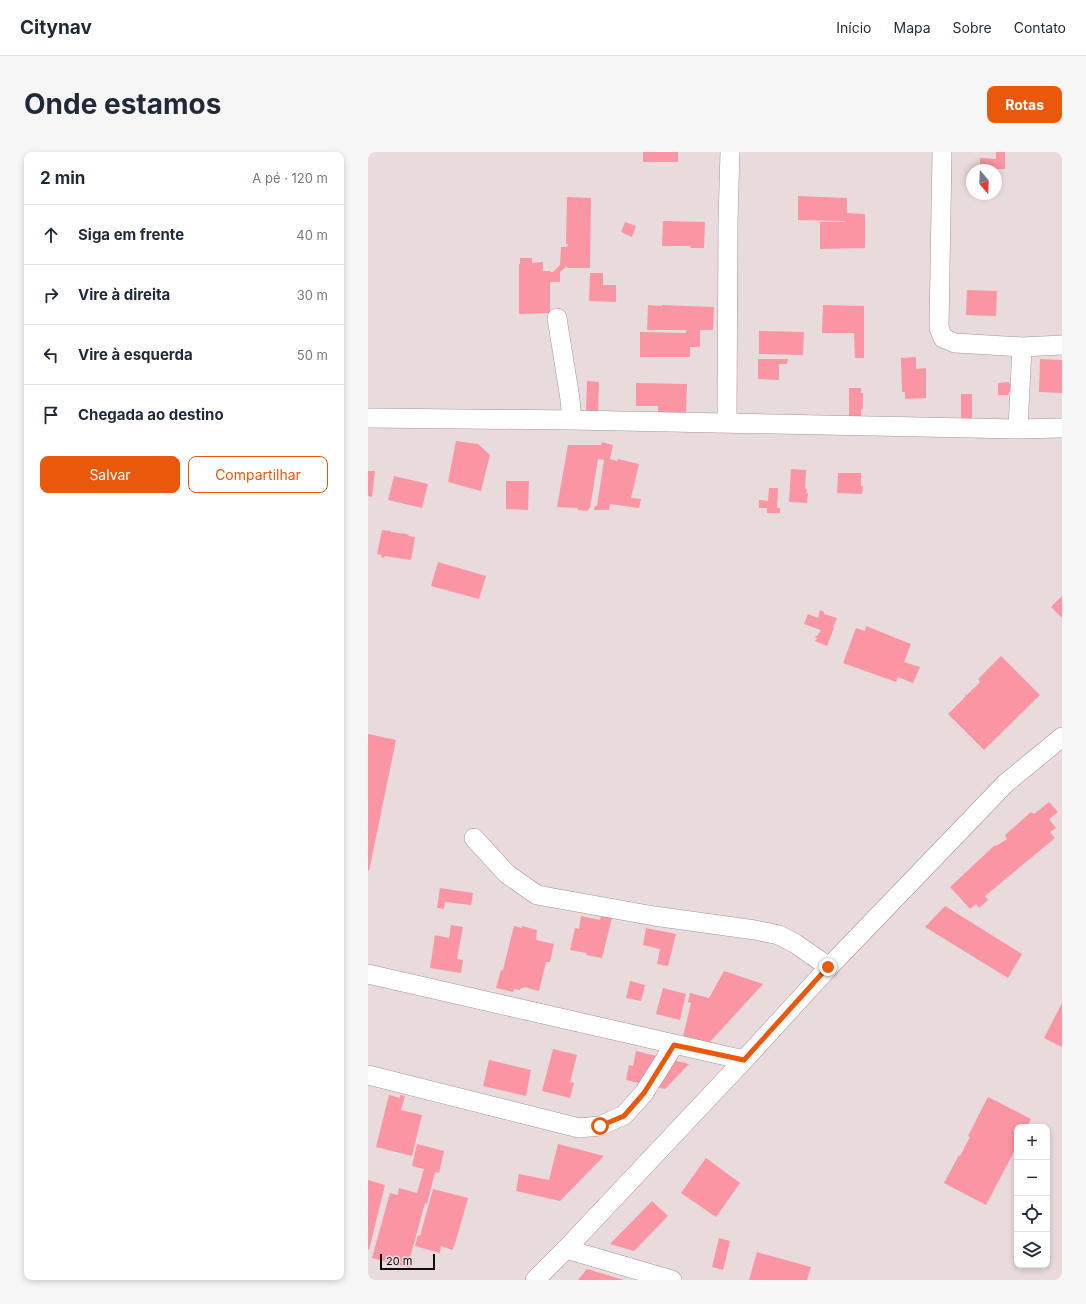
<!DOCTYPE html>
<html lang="pt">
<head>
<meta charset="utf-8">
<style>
  :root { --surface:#fff; --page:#f6f6f7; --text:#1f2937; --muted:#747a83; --line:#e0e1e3; --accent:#ea580c }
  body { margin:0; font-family:Inter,sans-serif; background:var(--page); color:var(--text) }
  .controls { position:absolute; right:12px; bottom:12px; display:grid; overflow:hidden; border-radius:8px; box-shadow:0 2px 6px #0003 }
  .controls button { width:36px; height:36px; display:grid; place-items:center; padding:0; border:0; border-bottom:1px solid var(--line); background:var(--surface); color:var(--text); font:20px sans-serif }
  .compass { position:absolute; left:598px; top:12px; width:36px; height:36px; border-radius:50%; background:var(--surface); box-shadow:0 2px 6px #0003; rotate:161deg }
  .scale { position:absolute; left:12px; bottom:10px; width:55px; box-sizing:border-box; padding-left:4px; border:2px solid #110c0c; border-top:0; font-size:11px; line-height:14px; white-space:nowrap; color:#110c0c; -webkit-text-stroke:3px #e9dadb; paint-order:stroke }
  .stop { position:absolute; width:12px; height:12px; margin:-9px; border:3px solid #ea580c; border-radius:50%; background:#fff }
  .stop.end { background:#ea580c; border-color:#fff; box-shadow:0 1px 4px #0008 }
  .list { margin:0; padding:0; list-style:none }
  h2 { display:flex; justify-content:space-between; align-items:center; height:52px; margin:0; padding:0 16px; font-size:17px }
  h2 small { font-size:13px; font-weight:400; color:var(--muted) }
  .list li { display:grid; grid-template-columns:26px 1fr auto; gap:12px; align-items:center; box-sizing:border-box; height:60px; padding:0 16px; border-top:1px solid var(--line) }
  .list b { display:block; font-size:15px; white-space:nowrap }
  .list em { font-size:13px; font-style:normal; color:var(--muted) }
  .actions { display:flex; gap:8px; padding:12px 16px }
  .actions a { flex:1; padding:9px 0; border:1px solid var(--accent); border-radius:8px; text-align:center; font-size:14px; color:var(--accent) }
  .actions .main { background:var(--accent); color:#fff }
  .icon { flex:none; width:22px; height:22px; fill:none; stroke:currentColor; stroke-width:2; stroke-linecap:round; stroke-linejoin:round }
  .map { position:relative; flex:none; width:694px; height:1128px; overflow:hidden; border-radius:8px }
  header { display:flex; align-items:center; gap:24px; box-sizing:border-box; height:56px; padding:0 20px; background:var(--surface); border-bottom:1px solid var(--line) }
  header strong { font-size:19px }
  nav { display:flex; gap:22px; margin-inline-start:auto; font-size:14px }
  .intro { display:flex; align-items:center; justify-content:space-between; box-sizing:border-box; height:96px; padding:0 24px }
  h1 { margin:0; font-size:28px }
  .button { padding:10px 18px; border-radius:8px; background:var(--accent); color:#fff; font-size:14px; font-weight:700 }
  main { display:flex; gap:24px; padding:0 24px }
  aside { flex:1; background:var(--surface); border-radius:8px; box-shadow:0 2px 6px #0003 }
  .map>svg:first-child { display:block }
  .building { fill:#fa95a3 }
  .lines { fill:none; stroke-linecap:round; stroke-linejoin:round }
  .minor-casing { stroke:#a39697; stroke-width:20 }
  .minor { stroke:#fff; stroke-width:19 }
  .route { stroke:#ea580c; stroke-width:5 }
</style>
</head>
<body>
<header>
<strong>Citynav</strong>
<nav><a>Início</a><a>Mapa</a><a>Sobre</a><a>Contato</a></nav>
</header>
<div class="intro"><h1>Onde estamos</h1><a class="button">Rotas</a></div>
<main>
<aside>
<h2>2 min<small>A pé · 120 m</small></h2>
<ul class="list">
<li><svg class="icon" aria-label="ahead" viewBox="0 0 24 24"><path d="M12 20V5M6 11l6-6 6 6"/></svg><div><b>Siga em frente</b></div><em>40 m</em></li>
<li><svg class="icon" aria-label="right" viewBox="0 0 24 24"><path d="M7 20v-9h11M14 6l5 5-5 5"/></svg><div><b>Vire à direita</b></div><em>30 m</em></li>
<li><svg class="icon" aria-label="left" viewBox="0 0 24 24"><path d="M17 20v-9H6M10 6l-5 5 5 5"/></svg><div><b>Vire à esquerda</b></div><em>50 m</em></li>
<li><svg class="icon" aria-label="arrive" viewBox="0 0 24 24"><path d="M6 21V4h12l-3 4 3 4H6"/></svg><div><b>Chegada ao destino</b></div></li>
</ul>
<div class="actions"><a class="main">Salvar</a><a>Compartilhar</a></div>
</aside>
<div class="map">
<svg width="694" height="1128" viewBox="0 0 694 1128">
  <rect width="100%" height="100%" fill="#e9dadb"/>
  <path class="building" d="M275 0H310V10H275Z
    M628 0H637V17H612V6L628 7Z
    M430 44 479 46V61L497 62V96L452 97V70H477V69L430 68Z
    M199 45 223 46 222 116H199V114L192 120V130H182V161L151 162V112H152V106H164V111L175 110V119H182V120H185L192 113 193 95H199L200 92H198Z
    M295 69 337 70 336 96H323L322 94H294Z
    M257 70 268 74 264 85 253 80Z
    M222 121H235V133H248V150L221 149Z
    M599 138 629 139 628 164 598 163Z
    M280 153 294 154V153L346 155 345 178H332V195H322V205H272V180L318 181V178H279Z
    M455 153 496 154V206H487L486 181H454Z
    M391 179 436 180 435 203 391 202Z
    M548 205V217L558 216V246L537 247V240H534L533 206Z
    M390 207H420L419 212H411V228L390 227Z
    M672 207 694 208V241L671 240Z
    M219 229 231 230 230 260H218Z
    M641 230V232L654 233V240H641L640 243H630V231Z
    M268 231 319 232 318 261H290V254H268Z
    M481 236H493V241H495V257H493V264H481Z
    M593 242H604V266H593Z
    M88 289 110 292 122 303 113 339 80 330Z
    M234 290 245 293 242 307 249 309 250 307 271 312 263 346 273 347 271 356 242 352 241 358H226L227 354H229L236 308 230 307 222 356H221L220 359 210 358V356L189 355 200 293H233Z
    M423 317 438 318 437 337H439L438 341H440L439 351 421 350Z
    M0 319H7L4 345 0 344Z
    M470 321H493V334H495L494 342 469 341Z
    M26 324 60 332 54 356 20 348Z
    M138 329H161L160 358 138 357Z
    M401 336H410L409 356H412V361H399V356H391V348L400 349Z
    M14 378 23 379V380L38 382 41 383 40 384 47 385 43 408 17 404 16 406 13 405 14 403 9 402Z
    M70 410 118 424 111 447 63 434Z
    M694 444V466L683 455Z
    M452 458 456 460V462L469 466 466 473 465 475 466 476 459 494 447 489 449 486 447 485 448 484H449L453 478 436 472 440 462 450 466Z
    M498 474 543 492 536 510 552 515 545 531 530 525 528 530 475 511 488 476 497 479Z
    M633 504 672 543 616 598 580 562 598 544 597 543 598 542 599 543 612 530 610 527Z
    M0 582 28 588 1 719 0 718Z
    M681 650 690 660 681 667 688 676 682 680 687 686 617 744 620 748 611 756 608 752 602 757 582 735 627 693 628 694 639 687 637 683 663 660 666 662Z
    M72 736 105 741 103 753 77 750 76 757 69 756Z
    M577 754 654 802 640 826 557 775Z
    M213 764 232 768 233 764 244 766 234 806 218 803 219 801 202 798 207 776 211 777Z
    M83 773 95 775 89 807 95 808 93 821 62 816 67 783 81 786Z
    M146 774 154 776V774L169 778 168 788 186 792 182 810H178L171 839 156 835V836H153L152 838 146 837 145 840 128 836 133 818H135Z
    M278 776 308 782 300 814 289 812 292 797 275 793Z
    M356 819 395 832 341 891 315 885 323 851 320 850 322 841 341 846Z
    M262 829 277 833 273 849 258 846Z
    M295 836 318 842 312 868 288 862Z
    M694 851V895L676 886Z
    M185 897 209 903 202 930 206 931 202 946 174 939Z
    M268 899 321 912 297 937 258 928 261 913 265 914Z
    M121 908 163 918 158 944 115 934Z
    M21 943 32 946V943L37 944 33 958 54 963 44 1004 8 995Z
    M620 945 663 967 659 975H649V994L618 1053 576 1031 591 1003 592 1004 602 985 600 984Z
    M49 992 76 999 71 1021 67 1020 59 1052 57 1051 42 1106 44 1107 42 1116 4 1106 22 1041 30 1043 31 1036 49 1041 56 1017 44 1014Z
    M190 992 236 1004 192 1049 148 1039 151 1022 181 1028Z
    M338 1006 372 1031 348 1065 313 1041Z
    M0 1028 17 1033 1 1098 0 1097Z
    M65 1037 100 1046 86 1095H85V1098L73 1094 72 1101 47 1094 50 1083 52 1084Z
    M284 1049 300 1064 266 1099 242 1092Z
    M351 1086 362 1089 355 1118 344 1115Z
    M389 1100 443 1115 439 1128H381Z
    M219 1117 256 1128H210Z"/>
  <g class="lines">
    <g class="minor-casing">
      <path id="minor" d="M574 0 571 176 575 186 587 191 654 195 694 193
        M189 166 202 247 204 268
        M0 266 204 268 650 277 694 276
        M359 271 360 69 362 0
        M650 277 654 195
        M106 686 139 722 169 743 286 764 387 778 411 783 428 792 461 815
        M0 822 376 908
        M0 923 211 976 232 974 256 963 276 941 306 893
        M198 1097 304 1128
        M167 1128 198 1097 376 908 461 815 638 631 694 585"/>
    </g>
    <use href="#minor" class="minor"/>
  </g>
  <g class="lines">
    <path class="route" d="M232 974 256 964 276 941 306 893 376 908 460 815"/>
  </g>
</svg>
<div class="controls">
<button>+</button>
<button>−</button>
<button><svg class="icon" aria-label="locate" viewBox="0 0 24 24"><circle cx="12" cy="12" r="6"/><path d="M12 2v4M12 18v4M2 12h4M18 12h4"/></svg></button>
<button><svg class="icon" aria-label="layers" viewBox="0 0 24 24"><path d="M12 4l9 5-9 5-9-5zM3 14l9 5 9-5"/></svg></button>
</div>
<svg class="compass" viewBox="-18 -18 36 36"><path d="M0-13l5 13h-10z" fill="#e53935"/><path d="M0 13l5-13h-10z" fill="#747a83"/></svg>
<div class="scale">20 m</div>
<div class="stop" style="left:232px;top:974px"></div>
<div class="stop end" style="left:460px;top:815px"></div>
</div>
</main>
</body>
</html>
